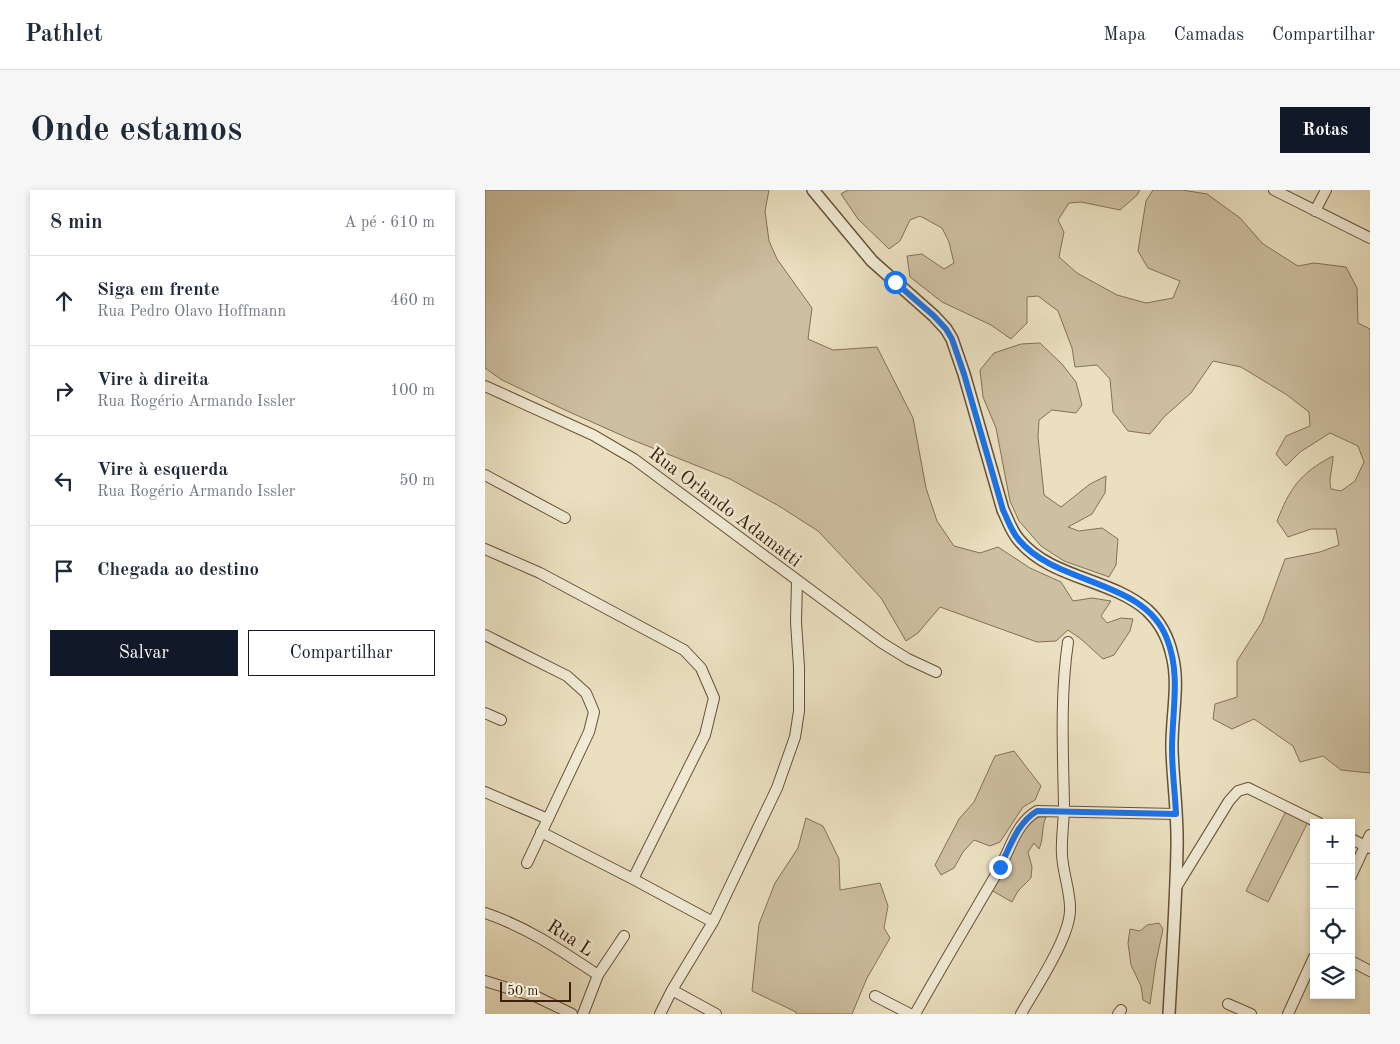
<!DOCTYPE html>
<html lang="pt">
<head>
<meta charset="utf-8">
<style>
  :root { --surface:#fff; --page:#f6f6f7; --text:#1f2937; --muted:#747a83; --line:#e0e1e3; --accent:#111827 }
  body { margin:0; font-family:"Old Standard TT",serif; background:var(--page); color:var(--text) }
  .controls { position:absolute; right:15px; bottom:15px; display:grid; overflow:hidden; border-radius:0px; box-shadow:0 2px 8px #0003 }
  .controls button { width:45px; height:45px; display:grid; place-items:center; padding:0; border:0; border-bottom:1px solid var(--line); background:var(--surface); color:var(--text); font:25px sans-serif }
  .scale { position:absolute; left:15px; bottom:12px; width:71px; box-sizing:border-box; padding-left:5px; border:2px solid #3d200a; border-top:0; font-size:14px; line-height:18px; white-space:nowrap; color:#3d200a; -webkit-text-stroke:4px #f1ebd6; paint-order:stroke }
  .stop { position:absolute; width:15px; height:15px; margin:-11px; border:4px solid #1a73e8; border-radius:50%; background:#fff }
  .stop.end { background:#1a73e8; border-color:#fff; box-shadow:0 1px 5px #0008 }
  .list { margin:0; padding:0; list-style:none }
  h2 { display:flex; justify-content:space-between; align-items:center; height:65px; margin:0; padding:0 20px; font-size:21px }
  h2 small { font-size:16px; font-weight:400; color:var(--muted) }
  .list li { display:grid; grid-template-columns:32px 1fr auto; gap:15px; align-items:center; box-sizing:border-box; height:90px; padding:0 20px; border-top:1px solid var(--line) }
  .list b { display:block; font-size:19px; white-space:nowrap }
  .list p { margin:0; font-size:16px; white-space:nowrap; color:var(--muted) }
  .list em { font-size:16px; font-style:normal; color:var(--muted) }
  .actions { display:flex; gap:10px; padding:15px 20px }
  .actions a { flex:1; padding:11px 0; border:1px solid var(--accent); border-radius:0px; text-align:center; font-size:18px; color:var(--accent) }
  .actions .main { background:var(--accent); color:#fff }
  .icon { flex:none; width:28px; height:28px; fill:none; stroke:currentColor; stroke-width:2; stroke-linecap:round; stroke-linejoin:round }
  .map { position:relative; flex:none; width:885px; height:824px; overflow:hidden; border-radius:0px }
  header { display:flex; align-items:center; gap:30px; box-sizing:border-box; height:70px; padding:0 25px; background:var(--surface); border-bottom:1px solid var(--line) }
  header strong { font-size:24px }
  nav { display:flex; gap:28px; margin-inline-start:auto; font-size:18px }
  .intro { display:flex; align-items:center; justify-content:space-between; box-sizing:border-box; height:120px; padding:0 30px }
  h1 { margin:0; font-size:35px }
  .button { padding:12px 22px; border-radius:0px; background:var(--accent); color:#fff; font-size:18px; font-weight:700 }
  main { display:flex; gap:30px; padding:0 30px }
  aside { flex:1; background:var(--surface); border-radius:0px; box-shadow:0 2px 8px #0003 }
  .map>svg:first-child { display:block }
  .green { fill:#cdbfa1; stroke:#857056 }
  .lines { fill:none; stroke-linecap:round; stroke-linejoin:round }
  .minor-casing { stroke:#685038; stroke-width:12 }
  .tertiary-casing { stroke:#685038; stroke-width:14 }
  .minor { stroke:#f1ebd6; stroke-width:10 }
  .tertiary { stroke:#f1ebd6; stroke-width:11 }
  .route { stroke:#1a73e8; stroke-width:6 }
  .labels { text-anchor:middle; stroke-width:5; stroke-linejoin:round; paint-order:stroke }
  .street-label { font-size:19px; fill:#3d200a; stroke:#f1ebd6 }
</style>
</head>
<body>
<header>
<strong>Pathlet</strong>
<nav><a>Mapa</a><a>Camadas</a><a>Compartilhar</a></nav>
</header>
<div class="intro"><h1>Onde estamos</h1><a class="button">Rotas</a></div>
<main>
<aside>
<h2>8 min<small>A pé · 610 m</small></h2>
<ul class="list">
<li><svg class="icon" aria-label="ahead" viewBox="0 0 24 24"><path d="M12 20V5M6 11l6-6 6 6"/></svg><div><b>Siga em frente</b><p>Rua Pedro Olavo Hoffmann</p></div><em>460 m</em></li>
<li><svg class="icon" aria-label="right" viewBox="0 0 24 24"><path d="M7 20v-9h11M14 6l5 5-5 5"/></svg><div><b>Vire à direita</b><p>Rua Rogério Armando Issler</p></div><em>100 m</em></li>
<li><svg class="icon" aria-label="left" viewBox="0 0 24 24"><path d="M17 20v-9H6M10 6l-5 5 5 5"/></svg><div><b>Vire à esquerda</b><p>Rua Rogério Armando Issler</p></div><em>50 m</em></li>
<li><svg class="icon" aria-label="arrive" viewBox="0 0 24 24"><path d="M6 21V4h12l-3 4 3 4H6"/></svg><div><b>Chegada ao destino</b></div></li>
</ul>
<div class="actions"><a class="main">Salvar</a><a>Compartilhar</a></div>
</aside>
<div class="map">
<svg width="885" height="824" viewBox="0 0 885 824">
  <rect width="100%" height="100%" fill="#eae0c0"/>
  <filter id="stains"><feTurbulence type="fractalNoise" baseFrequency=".004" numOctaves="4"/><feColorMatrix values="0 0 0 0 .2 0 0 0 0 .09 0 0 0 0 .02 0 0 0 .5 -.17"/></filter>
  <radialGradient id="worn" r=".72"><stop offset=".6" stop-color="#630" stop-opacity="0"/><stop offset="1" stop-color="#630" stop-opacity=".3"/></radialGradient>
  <path class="green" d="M0 0H284L280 21 284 51 292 69 327 118 323 149 348 160 392 157 428 228 441 298 452 331 469 356 495 363 513 357 545 378 576 392 588 411 607 408 626 411 616 426 622 433 636 428 648 429 645 441 629 465 618 469 596 449 583 440 571 451 552 452 455 417 433 443 421 451 396 408 333 341 294 316 245 289 145 249 80 220 17 190 0 178Z
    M363 0H655L652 5 635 20 596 12 584 13 573 30 579 42 574 67 592 83 632 105 661 113 688 108 695 91 663 78 653 61 661 11 668 0H697L722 4 755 28 778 54 813 76 829 73 861 77 872 98 873 133 885 139V583L856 580 838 566 815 572 808 556 769 529 747 539 728 529 730 514 752 507V471L777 432 800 369 835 362 854 355 851 339H826L803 347 792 331C805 298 815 283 848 266 848 278 843 288 846 299L856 301 870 291 879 272 873 256 845 243 815 262 801 276 791 264 801 246 825 236 824 222 802 205 756 177 728 171 706 203 679 227 665 244 643 241 628 222 625 189 612 175 590 177 587 158 573 121 553 106 542 107V133L526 149 506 135 457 112 425 87 422 66 437 64 459 79 469 73 464 52 457 38 435 26 425 30 415 51 404 59 373 29 356 4Z
    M555 153 577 174 591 192 597 215 591 223 567 220 554 230 553 247 559 305 576 317 605 294 621 286 620 303 607 324 583 337 594 341 617 338 633 349 631 375 624 387 579 371 556 356 534 331 525 311 511 238 498 207 495 180 509 163 536 154Z
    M529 561 556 596 550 610 538 617 515 652 505 656 489 650 478 662 469 678 456 685 450 675 474 629 489 612 510 566Z
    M801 621 823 632 783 712 761 701Z
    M554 627H561C556 638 559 648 554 659L549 653 543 662 547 677 546 688 533 701 527 712 506 700C517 681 535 635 554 627Z
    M321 628 338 636 354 669 355 700 395 693 403 716 399 738 405 748 382 788 367 824H311V822L267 801 274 734 290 693 313 658Z
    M674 733 678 739 671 772 665 814 658 810 656 796 646 775 643 753 645 739 655 741 662 735Z"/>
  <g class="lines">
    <g class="minor-casing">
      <path id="minor" d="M789 0 885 48
        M830 21 841 0
        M0 196 108 245 149 269 397 453 423 469 451 482
        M0 285 80 328
        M0 359 55 383 199 460 216 478 229 508 220 545 148 689
        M0 445 82 486 101 503 109 522 104 542 42 673
        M0 523 16 530
        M0 602 63 629
        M56 642 148 689 228 732
        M866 649 885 658
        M866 686 885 645
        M690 699 744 611 753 601 763 598 834 633
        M0 723C42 737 77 761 113 785
        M866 771 885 781
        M0 791 52 807 87 824
        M187 800 231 824
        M390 806 425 824
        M743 814 766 824
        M98 824 113 785 139 746
        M175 824 187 800 228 732 292 598 310 547 314 521V477L311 432 312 391
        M430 824C457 776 485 729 513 681 525 661 530 634 552 621L691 624
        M536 824C550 799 584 749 585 721 586 703 578 684 577 665 576 649 579 632 579 615 578 561 575 506 583 452
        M633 824 636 820
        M803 824 829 767"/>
    </g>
    <g class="tertiary-casing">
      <path id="tertiary" d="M328 0 387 71 449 126 461 139 467 149 479 184 518 320C523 330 526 341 534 350 566 389 625 388 662 420 676 433 683 447 687 465 695 495 686 529 687 560 688 592 693 625 692 658 691 713 687 769 684 824"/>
    </g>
    <use href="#minor" class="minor"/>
    <use href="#tertiary" class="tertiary"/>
  </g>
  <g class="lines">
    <path class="route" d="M410 92 449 126 461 139 467 149 479 184 518 320C523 330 526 341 534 350 572 396 660 389 682 449 696 484 687 522 687 559 687 580 690 602 691 624L552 621C532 633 525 657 515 677"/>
  </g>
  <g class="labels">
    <g class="street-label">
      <text transform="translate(241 316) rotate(37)" y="7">Rua Orlando Adamatti</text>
      <text transform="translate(86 747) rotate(33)" y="7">Rua L</text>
    </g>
  </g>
  <rect width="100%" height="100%" filter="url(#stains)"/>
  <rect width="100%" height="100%" fill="url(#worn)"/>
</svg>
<div class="controls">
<button>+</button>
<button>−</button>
<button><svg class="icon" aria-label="locate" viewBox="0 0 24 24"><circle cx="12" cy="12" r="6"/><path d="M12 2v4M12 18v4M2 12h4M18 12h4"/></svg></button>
<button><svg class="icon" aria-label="layers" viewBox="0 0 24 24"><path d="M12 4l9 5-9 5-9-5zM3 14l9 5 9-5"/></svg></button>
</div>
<div class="scale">50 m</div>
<div class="stop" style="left:410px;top:92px"></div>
<div class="stop end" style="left:515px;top:677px"></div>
</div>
</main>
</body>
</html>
